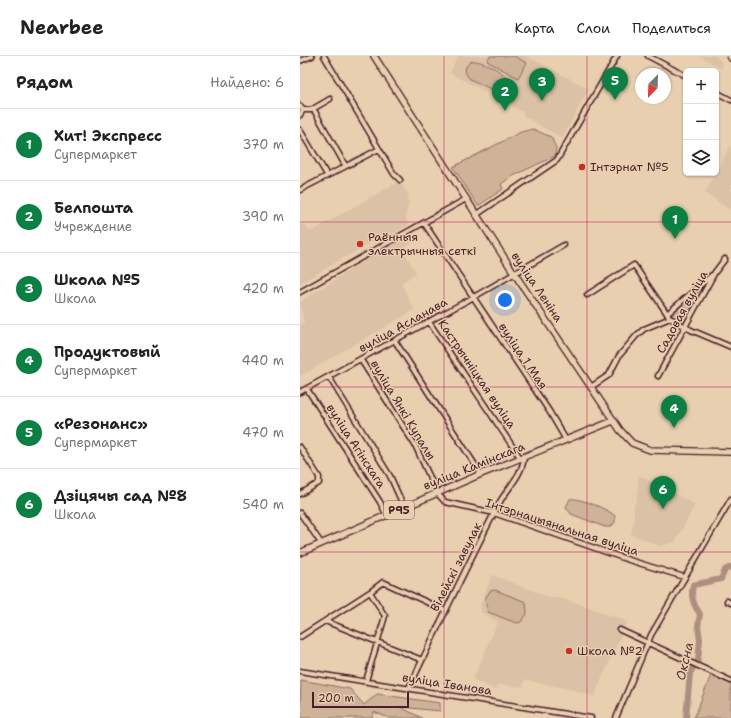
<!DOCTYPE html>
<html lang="ru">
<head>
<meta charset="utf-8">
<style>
  :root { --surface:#fff; --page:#f6f6f6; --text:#222; --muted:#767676; --line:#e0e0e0; --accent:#0b8043 }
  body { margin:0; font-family:"Shantell Sans",sans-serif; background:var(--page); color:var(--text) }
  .controls { position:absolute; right:12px; top:12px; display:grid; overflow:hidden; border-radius:6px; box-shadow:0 1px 3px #0004 }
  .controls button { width:36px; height:36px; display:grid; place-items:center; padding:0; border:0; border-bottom:1px solid var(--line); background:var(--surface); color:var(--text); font:20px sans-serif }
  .compass { position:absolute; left:335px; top:12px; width:36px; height:36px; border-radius:50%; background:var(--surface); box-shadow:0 1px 3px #0004; rotate:203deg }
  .scale { position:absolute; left:12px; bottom:10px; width:97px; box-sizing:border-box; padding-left:4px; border:2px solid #4a1f2b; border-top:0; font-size:11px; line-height:14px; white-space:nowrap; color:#4a1f2b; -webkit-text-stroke:3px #e7cfaf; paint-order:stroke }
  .you { position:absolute; left:205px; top:244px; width:14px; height:14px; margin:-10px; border:3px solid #fff; border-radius:50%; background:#1a73e8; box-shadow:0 0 0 6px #1a73e833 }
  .badge { display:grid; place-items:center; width:26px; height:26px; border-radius:50%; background:var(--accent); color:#fff; font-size:13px; font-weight:700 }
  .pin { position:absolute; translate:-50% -33px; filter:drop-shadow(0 1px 2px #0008) }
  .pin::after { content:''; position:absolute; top:21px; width:14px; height:12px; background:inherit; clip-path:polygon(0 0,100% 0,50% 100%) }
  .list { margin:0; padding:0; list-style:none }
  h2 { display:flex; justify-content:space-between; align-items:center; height:52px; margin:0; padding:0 16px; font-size:17px }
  h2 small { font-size:13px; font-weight:400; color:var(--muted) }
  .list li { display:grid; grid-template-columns:26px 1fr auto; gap:12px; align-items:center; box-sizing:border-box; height:72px; padding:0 16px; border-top:1px solid var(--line) }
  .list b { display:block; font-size:15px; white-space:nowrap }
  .list p { margin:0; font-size:13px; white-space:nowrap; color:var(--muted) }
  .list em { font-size:13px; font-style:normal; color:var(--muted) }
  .icon { flex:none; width:22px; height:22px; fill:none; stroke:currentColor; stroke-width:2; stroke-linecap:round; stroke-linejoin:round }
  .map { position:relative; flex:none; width:431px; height:662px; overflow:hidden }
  header { display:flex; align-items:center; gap:24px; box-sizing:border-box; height:56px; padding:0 20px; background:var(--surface); border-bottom:1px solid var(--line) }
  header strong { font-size:19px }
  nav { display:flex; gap:22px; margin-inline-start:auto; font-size:14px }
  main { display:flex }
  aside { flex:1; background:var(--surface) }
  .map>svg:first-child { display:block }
  .built { fill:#dbc1a5 }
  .green { fill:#ceb399; stroke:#8c6962 }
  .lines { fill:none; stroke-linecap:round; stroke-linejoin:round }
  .river { stroke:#ae8e7e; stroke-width:6 }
  .minor-casing { stroke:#4a1f2b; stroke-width:7 }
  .major-casing { stroke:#4a1f2b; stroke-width:8 }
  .minor { stroke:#e7cfaf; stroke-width:4 }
  .major { stroke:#e7cfaf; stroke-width:5.5 }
  .grid { fill:none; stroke:#c2185b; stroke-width:1; stroke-opacity:0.55 }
  .poi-dot { fill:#c8321e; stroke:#e7cfaf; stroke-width:1.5 }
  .labels { text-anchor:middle; stroke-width:3; stroke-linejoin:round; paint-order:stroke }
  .shield { fill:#e7cfaf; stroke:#795453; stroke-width:1 }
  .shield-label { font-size:11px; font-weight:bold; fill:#4a1f2b }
  .poi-label { font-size:12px; fill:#4a1f2b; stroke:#e7cfaf; text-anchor:start }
  .street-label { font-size:12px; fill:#4a1f2b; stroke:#e7cfaf }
  .water-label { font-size:13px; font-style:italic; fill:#5e353c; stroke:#e7cfaf }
</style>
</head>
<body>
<header>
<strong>Nearbee</strong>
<nav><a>Карта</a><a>Слои</a><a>Поделиться</a></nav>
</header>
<main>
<aside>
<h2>Рядом<small>Найдено: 6</small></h2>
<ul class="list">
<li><span class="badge">1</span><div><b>Хит! Экспресс</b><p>Супермаркет</p></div><em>370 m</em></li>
<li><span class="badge">2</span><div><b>Белпошта</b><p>Учреждение</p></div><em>390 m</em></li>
<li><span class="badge">3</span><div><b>Школа №5</b><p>Школа</p></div><em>420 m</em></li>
<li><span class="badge">4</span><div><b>Продуктовый</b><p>Супермаркет</p></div><em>440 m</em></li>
<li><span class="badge">5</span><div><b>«Резонанс»</b><p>Супермаркет</p></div><em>470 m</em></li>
<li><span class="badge">6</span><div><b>Дзіцячы сад №8</b><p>Школа</p></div><em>540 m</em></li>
</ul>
</aside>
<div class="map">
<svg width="431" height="662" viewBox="0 0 431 662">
  <rect width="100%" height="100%" fill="#e7cfaf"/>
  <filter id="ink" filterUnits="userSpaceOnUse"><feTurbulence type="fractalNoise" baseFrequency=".025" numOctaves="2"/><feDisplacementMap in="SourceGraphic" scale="8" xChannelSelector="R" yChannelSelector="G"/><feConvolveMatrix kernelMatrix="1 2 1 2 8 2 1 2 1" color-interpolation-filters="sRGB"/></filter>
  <g filter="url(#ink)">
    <path class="built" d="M158 0H226L289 33 262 82 224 60 223 56 150 17Z
      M399 0H416L422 7V13Z
      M430 90 431 91V154L405 137Z
      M98 126H100L109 140 107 142 109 147 105 161 109 169 86 181 84 179 0 227V169L4 168 10 176Z
      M109 176 115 184 103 194 116 217 101 227 114 254 0 320V269L4 266 0 246Z
      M339 419 394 448V451L375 486 360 490 331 478 334 464V450L337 443Z
      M192 519 249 541 268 544 326 565 327 566 294 640 270 633 224 624 223 631 197 628 195 634 173 623 198 566 181 556 180 550Z"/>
    <path class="green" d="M190 0H214L227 7 218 22 187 5Z
      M172 5C182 4 205 16 209 25V32L203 37H199L170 23C163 17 164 9 172 5Z
      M233 73 251 81 256 92 255 100 213 120 201 128 203 133 178 150 153 111 221 76Z
      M401 231 404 233 384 268 374 262 371 258Z
      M270 443C278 441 310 454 315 460V466L311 471H305L271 458 266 451Z
      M195 534 226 546 227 558 221 566 216 567 188 556 185 543 190 535Z
      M411 619 431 628V662H394Z
      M1 624 50 633 64 649 77 638 140 647V655L100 651 122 662H89L74 656 72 662H2L0 657Z"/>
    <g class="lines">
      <path class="river" d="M386 662 390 617 398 604 400 584 398 570 400 558C394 550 390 540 393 529L421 523 425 514 431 511"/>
      <g class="minor-casing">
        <path id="minor" d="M24 0 94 118 100 124
          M348 0 386 20
          M0 5 12 0
          M416 36 431 44
          M0 50 3 54 0 59
          M3 54H14L45 109
          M11 54 30 43
          M0 74 27 119
          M0 134 79 93
          M176 159 257 104 317 0
          M124 167 249 355 266 384
          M0 236 166 143
          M287 239 334 209 370 262 391 274 431 291
          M367 258 412 219
          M129 266 221 403
          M95 285 181 418
          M61 304 115 389 137 437 145 446 194 457 329 504 384 521
          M358 320 415 216 425 203
          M29 321 90 420 104 451
          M291 331 309 319 319 300 337 279 344 273 370 262
          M7 333 80 446 87 460
          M0 336 172 242 264 189
          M0 391 19 421V427L0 438
          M0 457 21 487
          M427 545 431 547
          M25 565 122 604
          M320 574 431 625
          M0 581 70 536 83 526 144 554
          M0 615 291 662
          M66 625 85 560 70 536
          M109 632C139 569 168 506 201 444 209 431 223 417 224 401
          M316 662 351 579 431 443"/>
      </g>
      <g class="major-casing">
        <path id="major" d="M74 0 218 223 320 374 332 387 350 394 431 396
          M430 0 431 2
          M0 497 181 418 313 365"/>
      </g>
      <use href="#minor" class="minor"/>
      <use href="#major" class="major"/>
    </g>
  </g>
  <path class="grid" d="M144 0V662M287 0V662M0 166H431M0 331H431M0 496H431"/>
  <g class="poi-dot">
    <circle cx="282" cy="111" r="4"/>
    <circle cx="60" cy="188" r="4"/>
    <circle cx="269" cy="595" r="4"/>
  </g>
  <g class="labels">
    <rect class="shield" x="84" y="445" width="30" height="18" rx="3"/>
    <g class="shield-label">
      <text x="99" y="458">Р95</text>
    </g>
    <g class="poi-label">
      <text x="290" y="115">Інтэрнат №5</text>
      <text x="68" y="185">Раённыя<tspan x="68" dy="14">электрычныя сеткі</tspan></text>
      <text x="277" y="599">Школа №2</text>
    </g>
    <g class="street-label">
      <text transform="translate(237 231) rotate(56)" y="4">вуліца Леніна</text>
      <text transform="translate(382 256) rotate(-61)" y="4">Садовая вуліца</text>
      <text transform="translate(103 269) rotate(-29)" y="4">вуліца Асланава</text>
      <text transform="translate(223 300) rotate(56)" y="4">вуліца 1 Мая</text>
      <text transform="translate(177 318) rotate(56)" y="4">Кастрычніцкая вуліца</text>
      <text transform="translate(103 354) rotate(59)" y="4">вуліца Янкі Купалы</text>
      <text transform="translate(56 390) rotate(57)" y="4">вуліца Агінскага</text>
      <text transform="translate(174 410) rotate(-22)" y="4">вуліца Камінскага</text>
      <text transform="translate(262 471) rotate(18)" y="4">Інтэрнацыянальная вуліца</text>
      <text transform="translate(156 511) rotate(-63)" y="4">Вілейскі завулак</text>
      <text transform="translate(147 628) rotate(9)" y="4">вуліца Іванова</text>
    </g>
    <g class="water-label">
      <text transform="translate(384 605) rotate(-77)" y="5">Оксна</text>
    </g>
  </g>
</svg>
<div class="controls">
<button>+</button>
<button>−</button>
<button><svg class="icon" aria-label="layers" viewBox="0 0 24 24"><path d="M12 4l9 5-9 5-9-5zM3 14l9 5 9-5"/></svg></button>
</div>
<svg class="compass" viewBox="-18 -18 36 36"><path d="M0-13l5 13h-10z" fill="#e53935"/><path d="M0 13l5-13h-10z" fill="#767676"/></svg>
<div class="scale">200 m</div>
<div class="you"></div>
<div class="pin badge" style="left:375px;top:183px">1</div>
<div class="pin badge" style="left:205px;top:55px">2</div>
<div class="pin badge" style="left:242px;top:45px">3</div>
<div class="pin badge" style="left:374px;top:372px">4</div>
<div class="pin badge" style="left:315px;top:44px">5</div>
<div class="pin badge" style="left:363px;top:453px">6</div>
</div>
</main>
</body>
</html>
